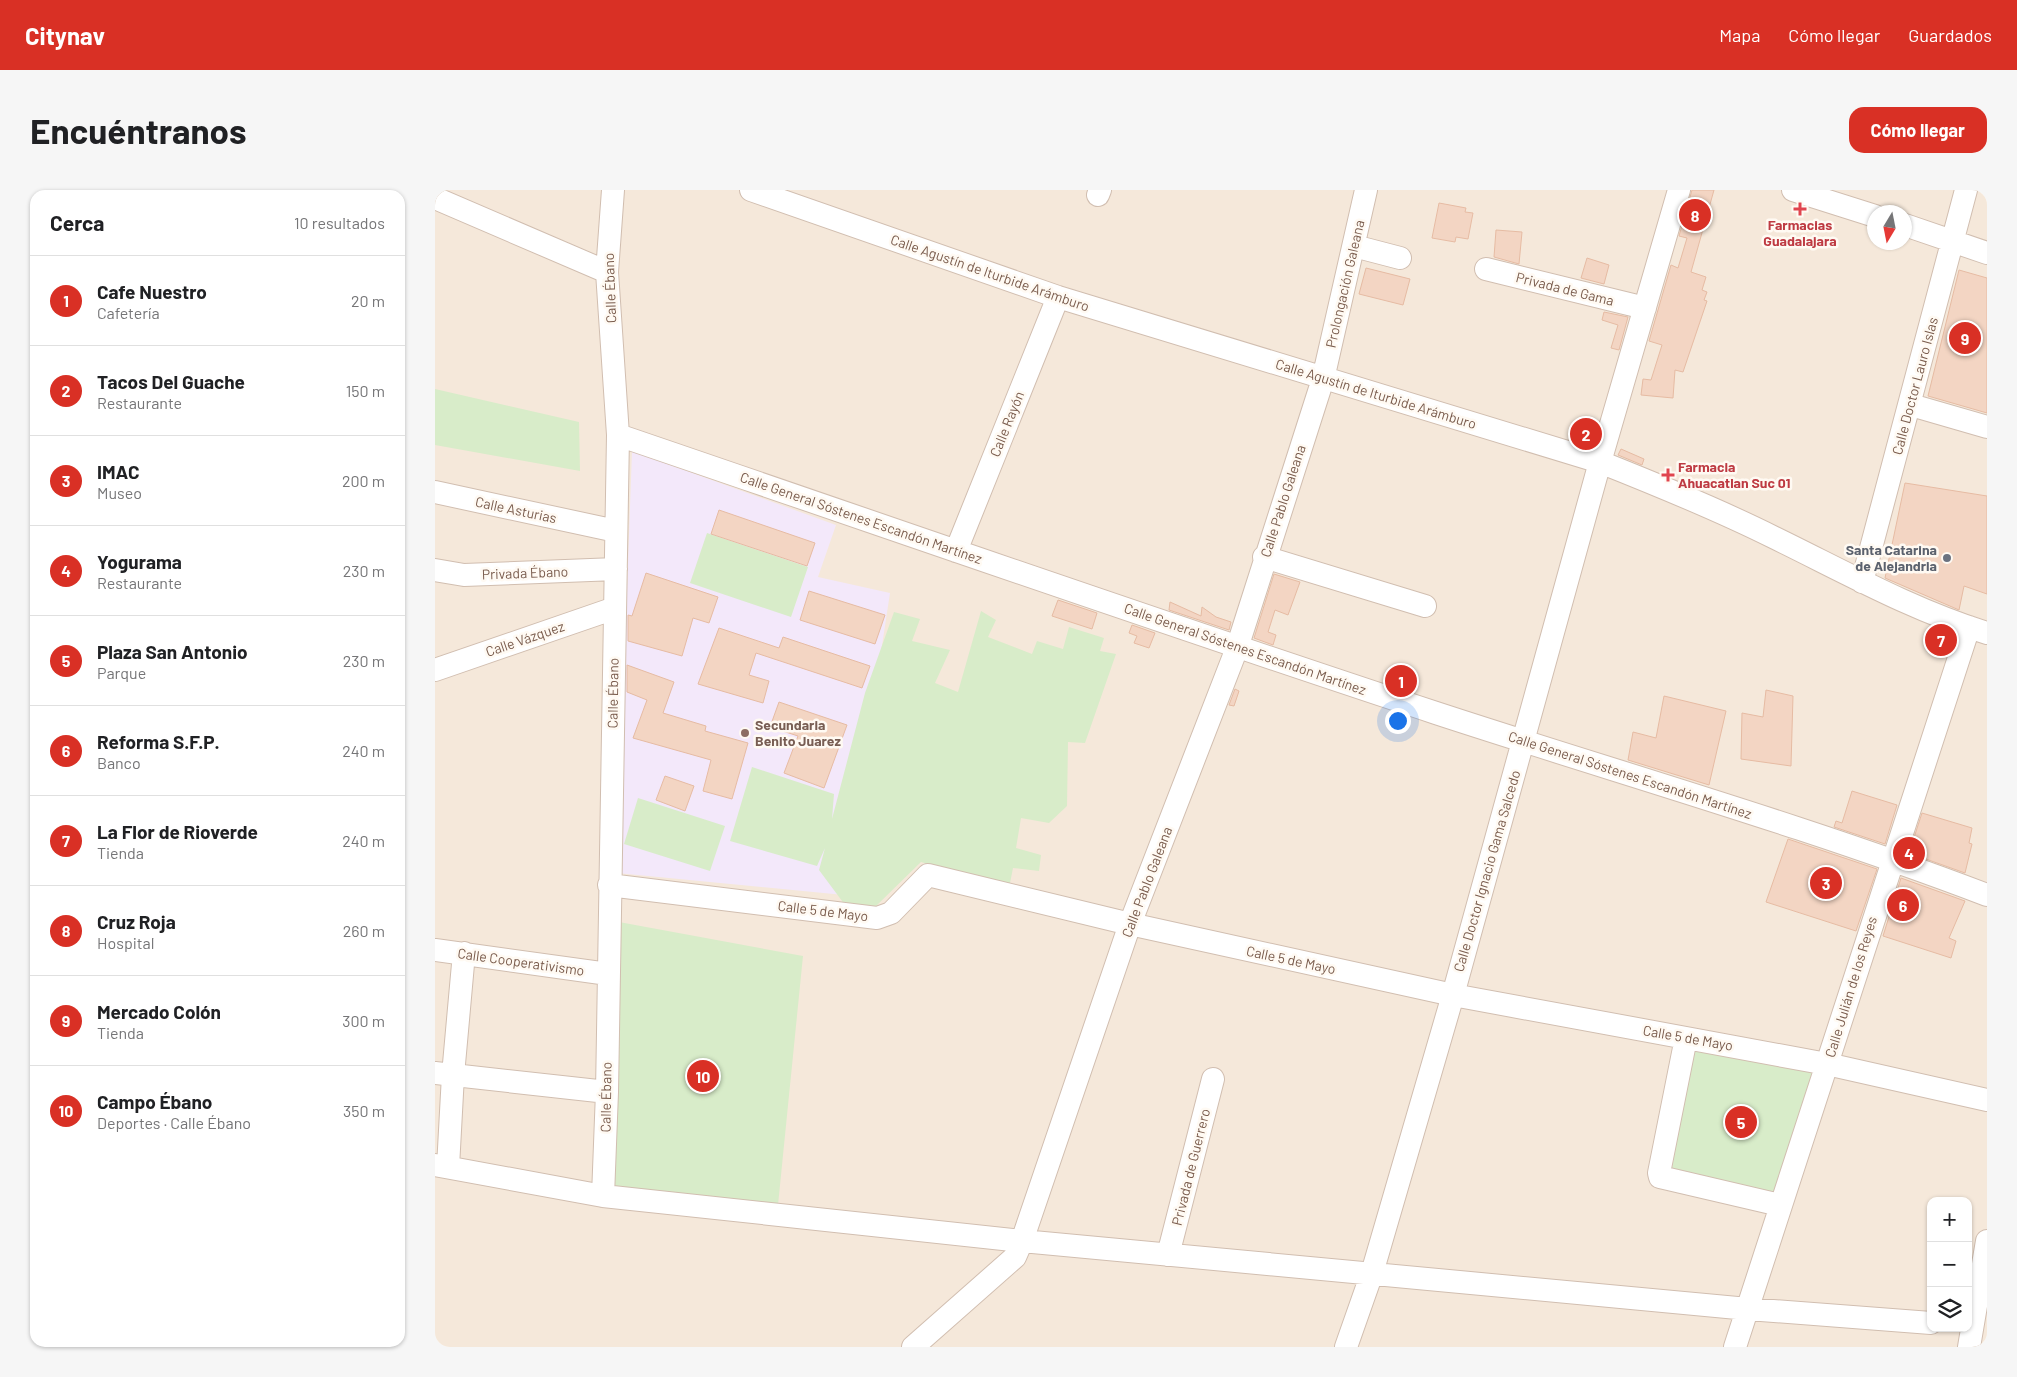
<!DOCTYPE html>
<html lang="es">
<head>
<meta charset="utf-8">
<style>
  :root { --surface:#fff; --page:#f6f6f6; --text:#202124; --muted:#757577; --line:#e0e0e0; --accent:#d93025 }
  body { margin:0; font-family:Barlow,sans-serif; background:var(--page); color:var(--text) }
  .controls { position:absolute; right:15px; bottom:15px; display:grid; overflow:hidden; border-radius:10px; box-shadow:0 1px 4px #0004 }
  .controls button { width:45px; height:45px; display:grid; place-items:center; padding:0; border:0; border-bottom:1px solid var(--line); background:var(--surface); color:var(--text); font:25px sans-serif }
  .compass { position:absolute; left:1432px; top:15px; width:45px; height:45px; border-radius:50%; background:var(--surface); box-shadow:0 1px 4px #0004; rotate:190deg }
  .you { position:absolute; left:962px; top:530px; width:18px; height:18px; margin:-12px; border:4px solid #fff; border-radius:50%; background:#1a73e8; box-shadow:0 0 0 8px #1a73e833 }
  .badge { display:grid; place-items:center; width:32px; height:32px; border-radius:50%; background:var(--accent); color:#fff; font-size:16px; font-weight:700 }
  .pin { position:absolute; translate:-50% -50%; border:2px solid #fff; box-shadow:0 1px 5px #0006 }
  .list { margin:0; padding:0; list-style:none }
  h2 { display:flex; justify-content:space-between; align-items:center; height:65px; margin:0; padding:0 20px; font-size:21px }
  h2 small { font-size:16px; font-weight:400; color:var(--muted) }
  .list li { display:grid; grid-template-columns:32px 1fr auto; gap:15px; align-items:center; box-sizing:border-box; height:90px; padding:0 20px; border-top:1px solid var(--line) }
  .list b { display:block; font-size:19px; white-space:nowrap }
  .list p { margin:0; font-size:16px; white-space:nowrap; color:var(--muted) }
  .list em { font-size:16px; font-style:normal; color:var(--muted) }
  .icon { flex:none; width:28px; height:28px; fill:none; stroke:currentColor; stroke-width:2; stroke-linecap:round; stroke-linejoin:round }
  .map { position:relative; flex:none; width:1552px; height:1157px; overflow:hidden; border-radius:15px }
  header { display:flex; align-items:center; gap:30px; box-sizing:border-box; height:70px; padding:0 25px; background:var(--accent); color:#fff }
  header strong { font-size:24px }
  nav { display:flex; gap:28px; margin-inline-start:auto; font-size:18px }
  .intro { display:flex; align-items:center; justify-content:space-between; box-sizing:border-box; height:120px; padding:0 30px }
  h1 { margin:0; font-size:35px }
  .button { padding:12px 22px; border-radius:15px; background:var(--accent); color:#fff; font-size:18px; font-weight:700 }
  main { display:flex; gap:30px; padding:0 30px }
  aside { flex:1; background:var(--surface); border-radius:15px; box-shadow:0 1px 4px #0004 }
  .map>svg:first-child { display:block }
  .residential { fill:#f5e8da; fill-rule:evenodd }
  .education { fill:#f3e8fa }
  .green { fill:#d8ecc9 }
  .building { fill:#f3d5c3; stroke:#e6bba3 }
  .lines { fill:none; stroke-linecap:round; stroke-linejoin:round }
  .minor-casing { stroke:#d1beb0; stroke-width:24 }
  .minor { stroke:#fff; stroke-width:22 }
  .health-dot { fill:#e0444e; stroke:#fffaf3; stroke-width:2 }
  .worship-dot { fill:#6b7280; stroke:#fffaf3; stroke-width:2 }
  .education-dot { fill:#8d6e63; stroke:#fffaf3; stroke-width:2 }
  .labels { text-anchor:middle; stroke-width:5; stroke-linejoin:round; paint-order:stroke }
  .health-label { font-size:14px; font-weight:bold; fill:#be3a42; stroke:#fffaf3 }
  .street-label { font-size:14px; fill:#7a5c4d; stroke:#fffaf3 }
  .worship-label { font-size:14px; font-weight:bold; fill:#5b616d; stroke:#fffaf3; text-anchor:end }
  .education-label { font-size:14px; font-weight:bold; fill:#785e54; stroke:#fffaf3; text-anchor:start }
</style>
</head>
<body>
<header>
<strong>Citynav</strong>
<nav><a>Mapa</a><a>Cómo llegar</a><a>Guardados</a></nav>
</header>
<div class="intro"><h1>Encuéntranos</h1><a class="button">Cómo llegar</a></div>
<main>
<aside>
<h2>Cerca<small>10 resultados</small></h2>
<ul class="list">
<li><span class="badge">1</span><div><b>Cafe Nuestro</b><p>Cafetería</p></div><em>20 m</em></li>
<li><span class="badge">2</span><div><b>Tacos Del Guache</b><p>Restaurante</p></div><em>150 m</em></li>
<li><span class="badge">3</span><div><b>IMAC</b><p>Museo</p></div><em>200 m</em></li>
<li><span class="badge">4</span><div><b>Yogurama</b><p>Restaurante</p></div><em>230 m</em></li>
<li><span class="badge">5</span><div><b>Plaza San Antonio</b><p>Parque</p></div><em>230 m</em></li>
<li><span class="badge">6</span><div><b>Reforma S.F.P.</b><p>Banco</p></div><em>240 m</em></li>
<li><span class="badge">7</span><div><b>La Flor de Rioverde</b><p>Tienda</p></div><em>240 m</em></li>
<li><span class="badge">8</span><div><b>Cruz Roja</b><p>Hospital</p></div><em>260 m</em></li>
<li><span class="badge">9</span><div><b>Mercado Colón</b><p>Tienda</p></div><em>300 m</em></li>
<li><span class="badge">10</span><div><b>Campo Ébano</b><p>Deportes · Calle Ébano</p></div><em>350 m</em></li>
</ul>
</aside>
<div class="map">
<svg width="1552" height="1157" viewBox="0 0 1552 1157">
  <rect width="100%" height="100%" fill="#fdf6ec"/>
  <path class="residential" d="M0 0H1552V1157H0ZM1440 22H1470V52H1440ZM1496 1011H1533V1138H1496Z"/>
  <path class="education" d="M197 261 401 335 383 387 455 403 409 705 182 683Z"/>
  <path class="green" d="M0 199 144 232 145 281 0 255Z
    M272 343 373 377 356 427 255 393Z
    M546 421 561 430 553 447 597 464 602 451 628 459 634 437 669 448 665 461 681 464 650 553 633 552 632 616 614 633 586 628 581 658 606 665 604 681 578 678 574 698 486 672 439 718 410 715 384 680 390 658 382 676 295 651 317 577 399 604 397 629 430 503 459 422 485 429 477 451 515 460 500 493 523 502Z
    M203 608 290 636 275 681 189 654Z
    M184 732 368 766 342 1025 176 1007Z
    M1258 857 1383 881 1341 1008 1236 984Z"/>
  <path class="building" d="M1257 0H1279L1256 82 1271 87 1267 100 1272 102 1269 110 1272 111 1248 182 1240 180 1238 208 1206 205 1208 189 1216 190 1227 155 1214 151 1236 75 1243 78 1252 48 1244 46Z
    M1004 13 1031 18 1030 22 1038 23 1033 49 1021 47 1020 52 997 48Z
    M1061 40 1087 42 1084 74 1059 67Z
    M1152 68 1174 75 1169 94 1146 88Z
    M931 78 975 89 968 115 924 104Z
    M1524 80 1552 88V223L1493 206Z
    M1169 122 1193 127 1184 160 1176 158 1183 135 1167 130Z
    M1186 259 1209 269 1207 275 1183 265Z
    M1470 293 1552 306V404L1529 396 1524 420 1450 388Z
    M284 320 380 353 372 376 276 344Z
    M211 383 283 407 274 433 258 428 247 466 193 451V425L197 426Z
    M839 384 865 392 853 425 840 420 833 442 841 445 838 455 819 448Z
    M374 401 450 425 440 454 365 430Z
    M623 410 662 423 657 439 617 426Z
    M735 412 766 426 767 417 781 427 796 432 794 440 734 420Z
    M697 435 720 443 714 458 699 453 702 446 694 443Z
    M284 438 344 458 348 447 435 476 427 498 321 463 314 485 334 491 328 513 263 494Z
    M192 475 239 492 228 523 271 536 270 541 313 553 297 609 268 601 276 570 198 548 212 510 192 502Z
    M800 499 804 501 799 516 794 515Z
    M1331 500 1358 506 1356 576 1306 569 1307 523 1328 527Z
    M1229 506 1291 521 1274 595 1193 570 1198 542 1221 548Z
    M344 512 412 535 389 598 349 583 363 546 335 537Z
    M230 586 259 596 250 621 221 610Z
    M1417 601 1462 615 1450 654 1399 637 1401 631 1407 633Z
    M1487 623 1537 638 1534 653 1537 654 1530 683 1474 663Z
    M1353 649 1442 679 1421 741 1331 712Z
    M1466 688 1530 711 1514 748 1521 751 1516 768 1448 746Z"/>
  <g class="lines">
    <g class="minor-casing">
      <path id="minor" d="M316 0 623 107 1165 272C1223 295 1282 319 1338 347 1408 381 1477 420 1552 443
        M1358 0 1440 26
        M663 5 665 0
        M0 8 172 82
        M1470 35 1552 63
        M919 56 965 68
        M1051 79 1210 118
        M1476 215 1552 237
        M183 245C456 338 727 433 1001 523 1184 583 1371 636 1552 705
        M0 302 181 341
        M521 361 623 107
        M829 367 990 416
        M0 380 29 385 181 379
        M1427 392 1531 0
        M0 480 180 418
        M174 695 442 728 456 723 493 685 695 734 1018 805 1392 874 1552 910
        M0 760 173 784
        M1251 848 1224 983 1225 987 1345 1015
        M0 883 172 902
        M0 975 168 1006 587 1051 1313 1119 1496 1133
        M13 977 18 885 29 763
        M168 1006 172 902 183 245 172 82 178 0
        M733 1065 778 889
        M478 1157 580 1067 587 1051 695 734 802 458 888 189 931 0
        M911 1157 937 1083 1018 805 1165 272 1244 0
        M1300 1157 1534 437
        M1534 1157 1552 1051"/>
    </g>
    <use href="#minor" class="minor"/>
  </g>
  <g class="health-dot">
    <path d="M1362.5 11.5h5v5h5v5h-5v5h-5v-5h-5v-5h5z"/>
    <path d="M1230.5 277.5h5v5h5v5h-5v5h-5v-5h-5v-5h5z"/>
  </g>
  <circle class="worship-dot" cx="1512" cy="368" r="5"/>
  <circle class="education-dot" cx="310" cy="543" r="5"/>
  <g class="labels">
    <g class="health-label">
      <text x="1365" y="40">Farmacias<tspan x="1365" dy="16">Guadalajara</tspan></text>
      <text x="1243" y="282" text-anchor="start">Farmacia<tspan x="1243" dy="16">Ahuacatlan Suc 01</tspan></text>
    </g>
    <g class="street-label">
      <text transform="translate(555 83) rotate(19)" y="5">Calle Agustín de Iturbide Arámburo</text>
      <text transform="translate(910 94) rotate(-77)" y="5">Prolongación Galeana</text>
      <text transform="translate(175 98) rotate(-92)" y="5">Calle Ébano</text>
      <text transform="translate(1130 99) rotate(14)" y="5">Privada de Gama</text>
      <text transform="translate(1480 196) rotate(-75)" y="5">Calle Doctor Lauro Islas</text>
      <text transform="translate(941 204) rotate(17)" y="5">Calle Agustín de Iturbide Arámburo</text>
      <text transform="translate(572 234) rotate(-68)" y="5">Calle Rayón</text>
      <text transform="translate(848 311) rotate(-72)" y="5">Calle Pablo Galeana</text>
      <text transform="translate(81 320) rotate(12)" y="5">Calle Asturias</text>
      <text transform="translate(426 328) rotate(19)" y="5">Calle General Sóstenes Escandón Martínez</text>
      <text transform="translate(90 383) rotate(-2)" y="5">Privada Ébano</text>
      <text transform="translate(90 449) rotate(-19)" y="5">Calle Vázquez</text>
      <text transform="translate(810 459) rotate(19)" y="5">Calle General Sóstenes Escandón Martínez</text>
      <text transform="translate(178 503) rotate(-89)" y="5">Calle Ébano</text>
      <text transform="translate(1195 585) rotate(18)" y="5">Calle General Sóstenes Escandón Martínez</text>
      <text transform="translate(1052 681) rotate(-74)" y="5">Calle Doctor Ignacio Gama Salcedo</text>
      <text transform="translate(712 692) rotate(-69)" y="5">Calle Pablo Galeana</text>
      <text transform="translate(388 721) rotate(7)" y="5">Calle 5 de Mayo</text>
      <text transform="translate(856 770) rotate(12)" y="5">Calle 5 de Mayo</text>
      <text transform="translate(86 772) rotate(8)" y="5">Calle Cooperativismo</text>
      <text transform="translate(1416 797) rotate(-73)" y="5">Calle Julián de los Reyes</text>
      <text transform="translate(1253 848) rotate(10)" y="5">Calle 5 de Mayo</text>
      <text transform="translate(171 907) rotate(-89)" y="5">Calle Ébano</text>
      <text transform="translate(756 977) rotate(-76)" y="5">Privada de Guerrero</text>
    </g>
    <g class="worship-label">
      <text x="1502" y="365">Santa Catarina<tspan x="1502" dy="16">de Alejandria</tspan></text>
    </g>
    <g class="education-label">
      <text x="320" y="540">Secundaria<tspan x="320" dy="16">Benito Juarez</tspan></text>
    </g>
  </g>
</svg>
<div class="controls">
<button>+</button>
<button>−</button>
<button><svg class="icon" aria-label="layers" viewBox="0 0 24 24"><path d="M12 4l9 5-9 5-9-5zM3 14l9 5 9-5"/></svg></button>
</div>
<svg class="compass" viewBox="-18 -18 36 36"><path d="M0-13l5 13h-10z" fill="#e53935"/><path d="M0 13l5-13h-10z" fill="#757577"/></svg>
<div class="you"></div>
<div class="pin badge" style="left:966px;top:491px">1</div>
<div class="pin badge" style="left:1151px;top:244px">2</div>
<div class="pin badge" style="left:1391px;top:693px">3</div>
<div class="pin badge" style="left:1474px;top:663px">4</div>
<div class="pin badge" style="left:1306px;top:932px">5</div>
<div class="pin badge" style="left:1468px;top:715px">6</div>
<div class="pin badge" style="left:1506px;top:450px">7</div>
<div class="pin badge" style="left:1260px;top:25px">8</div>
<div class="pin badge" style="left:1530px;top:148px">9</div>
<div class="pin badge" style="left:268px;top:886px">10</div>
</div>
</main>
</body>
</html>
